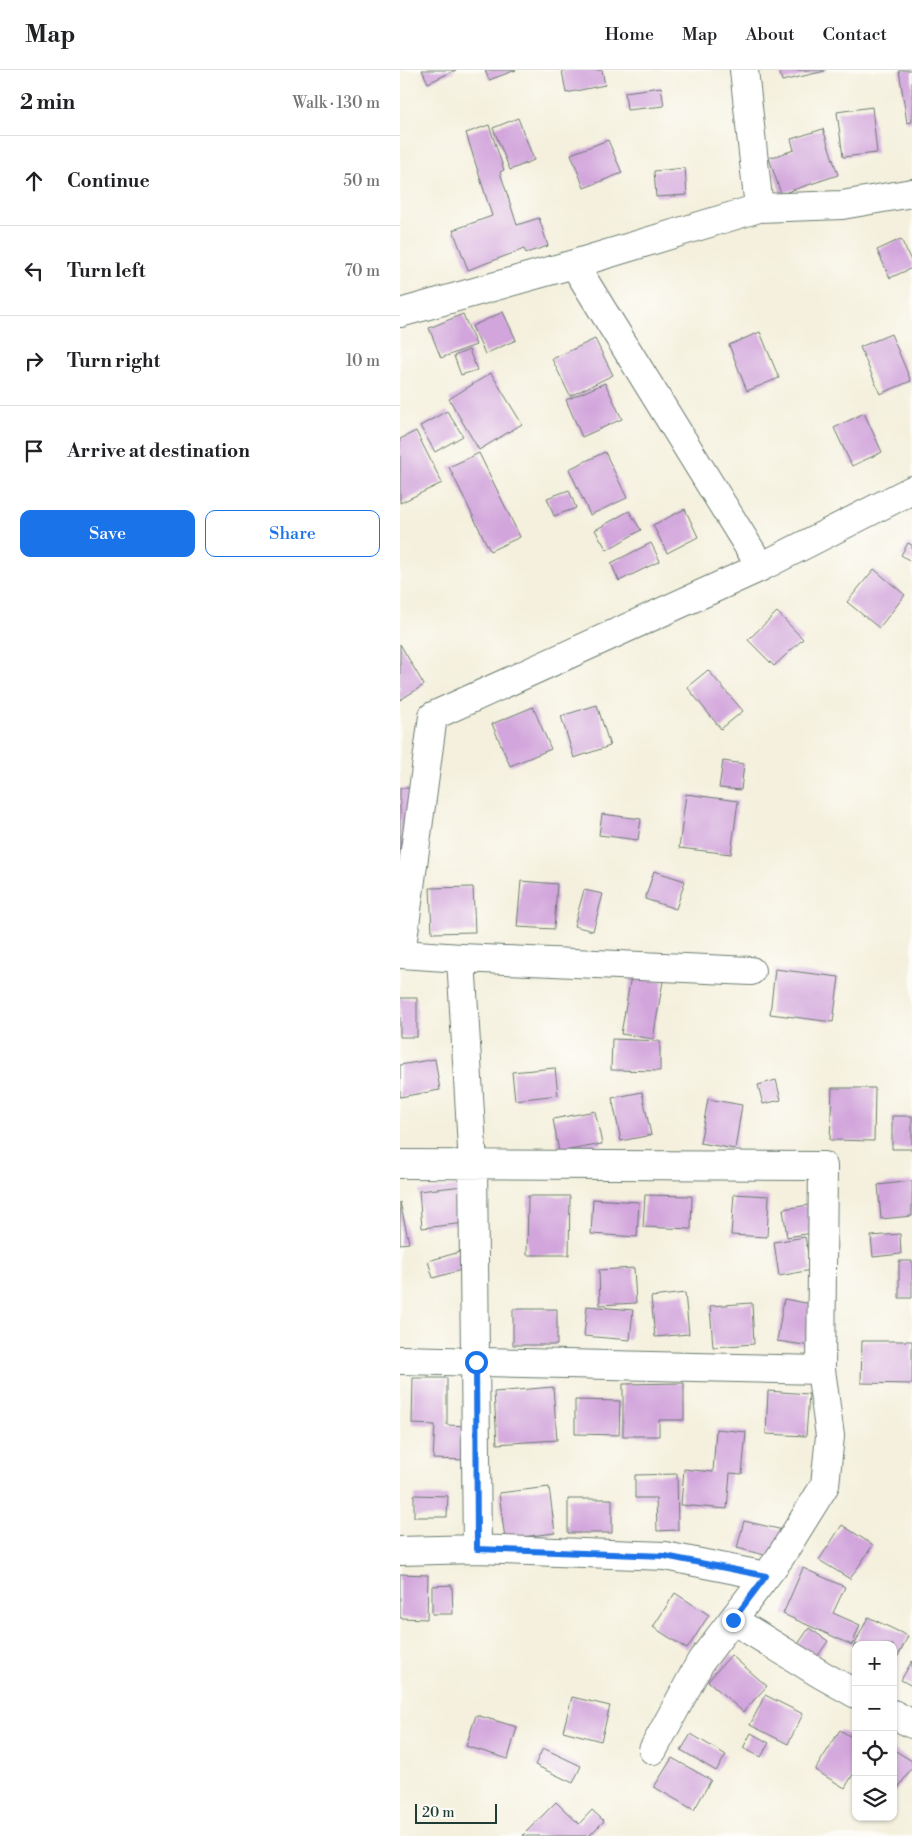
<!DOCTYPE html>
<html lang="en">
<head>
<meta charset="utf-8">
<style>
  :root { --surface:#fff; --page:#f2f2f2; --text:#202124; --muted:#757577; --line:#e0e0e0; --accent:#1a73e8 }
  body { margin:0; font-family:"Libre Bodoni",serif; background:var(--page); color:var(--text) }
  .controls { position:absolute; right:15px; bottom:15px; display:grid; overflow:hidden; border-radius:10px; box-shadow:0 1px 4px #0004 }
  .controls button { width:45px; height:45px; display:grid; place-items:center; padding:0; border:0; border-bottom:1px solid var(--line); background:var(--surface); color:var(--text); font:25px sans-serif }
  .scale { position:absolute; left:15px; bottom:12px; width:82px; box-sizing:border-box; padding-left:5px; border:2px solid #1f3d34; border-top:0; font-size:14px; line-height:18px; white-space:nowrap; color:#1f3d34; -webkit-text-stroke:4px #fdfcf7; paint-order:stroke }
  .stop { position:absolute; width:15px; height:15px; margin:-11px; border:4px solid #1a73e8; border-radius:50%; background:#fff }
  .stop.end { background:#1a73e8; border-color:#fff; box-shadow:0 1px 5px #0008 }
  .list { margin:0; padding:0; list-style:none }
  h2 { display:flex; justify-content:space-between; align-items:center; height:65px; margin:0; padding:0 20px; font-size:21px }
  h2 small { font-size:16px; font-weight:400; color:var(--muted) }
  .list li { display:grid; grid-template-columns:32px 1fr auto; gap:15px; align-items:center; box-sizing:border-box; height:90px; padding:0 20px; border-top:1px solid var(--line) }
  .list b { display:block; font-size:19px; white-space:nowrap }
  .list em { font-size:16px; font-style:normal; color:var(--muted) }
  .actions { display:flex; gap:10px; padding:15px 20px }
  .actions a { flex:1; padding:11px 0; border:1px solid var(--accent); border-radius:10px; text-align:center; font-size:18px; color:var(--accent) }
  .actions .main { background:var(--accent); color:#fff }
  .icon { flex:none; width:28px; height:28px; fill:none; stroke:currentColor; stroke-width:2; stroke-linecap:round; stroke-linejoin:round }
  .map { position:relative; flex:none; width:512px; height:1766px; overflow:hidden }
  header { display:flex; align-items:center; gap:30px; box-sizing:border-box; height:70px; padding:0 25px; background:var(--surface); border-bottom:1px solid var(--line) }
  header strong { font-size:24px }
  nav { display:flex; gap:28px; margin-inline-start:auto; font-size:18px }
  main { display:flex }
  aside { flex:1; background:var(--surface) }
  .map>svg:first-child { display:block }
  .building { fill:#d2a5dc }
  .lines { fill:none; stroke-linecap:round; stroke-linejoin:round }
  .minor-casing { stroke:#6a7c6f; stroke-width:30 }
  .minor { stroke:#fff; stroke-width:28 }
  .route { stroke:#1a73e8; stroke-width:6 }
</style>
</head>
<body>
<header>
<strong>Map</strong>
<nav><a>Home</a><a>Map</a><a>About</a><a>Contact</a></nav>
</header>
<main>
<aside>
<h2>2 min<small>Walk · 130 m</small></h2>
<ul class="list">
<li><svg class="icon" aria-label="ahead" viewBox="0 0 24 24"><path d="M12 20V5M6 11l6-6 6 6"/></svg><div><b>Continue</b></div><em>50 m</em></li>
<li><svg class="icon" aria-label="left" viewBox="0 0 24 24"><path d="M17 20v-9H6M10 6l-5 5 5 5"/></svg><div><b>Turn left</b></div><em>70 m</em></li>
<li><svg class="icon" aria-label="right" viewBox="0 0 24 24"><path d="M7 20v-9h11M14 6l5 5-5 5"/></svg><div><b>Turn right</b></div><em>10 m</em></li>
<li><svg class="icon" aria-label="arrive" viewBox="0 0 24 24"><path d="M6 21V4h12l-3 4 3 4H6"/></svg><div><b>Arrive at destination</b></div></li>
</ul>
<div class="actions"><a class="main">Save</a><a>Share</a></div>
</aside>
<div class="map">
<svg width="512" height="1766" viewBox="0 0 512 1766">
  <rect width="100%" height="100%" fill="#fdfcf7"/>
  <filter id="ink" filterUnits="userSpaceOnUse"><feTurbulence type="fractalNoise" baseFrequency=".02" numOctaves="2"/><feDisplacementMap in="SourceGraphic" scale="10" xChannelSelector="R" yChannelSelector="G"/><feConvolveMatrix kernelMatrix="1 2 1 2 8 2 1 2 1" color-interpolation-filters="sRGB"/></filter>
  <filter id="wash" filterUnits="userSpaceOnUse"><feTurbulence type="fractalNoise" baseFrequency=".0096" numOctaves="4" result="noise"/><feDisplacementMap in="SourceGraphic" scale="20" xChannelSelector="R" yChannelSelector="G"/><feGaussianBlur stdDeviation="1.12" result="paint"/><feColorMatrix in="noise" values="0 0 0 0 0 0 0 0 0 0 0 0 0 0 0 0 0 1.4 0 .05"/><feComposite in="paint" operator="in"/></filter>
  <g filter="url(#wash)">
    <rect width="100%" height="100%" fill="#f4f0dd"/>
    <g id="blocks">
      <path class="building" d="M22 0H56L28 13Z
        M85 0H116L89 10Z
        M162 0H202L205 15 166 23Z
        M379 0H425V1L382 11Z
        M499 0H512V52L507 53Z
        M261 17 264 36 227 40 225 22Z
        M472 37 477 83 443 87 437 42Z
        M118 48 134 90 110 100 93 58Z
        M89 55 104 100 100 102 117 155 139 148 148 176 126 183 124 179 68 200 53 160 92 146 66 63Z
        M423 59 438 105 381 124 369 88 394 80 391 69Z
        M208 70 222 103 184 118 171 84Z
        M285 98 287 125 256 127 254 101Z
        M501 169 512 193V198L490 208 477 180Z
        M103 242 116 270 85 284 72 256Z
        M63 244 76 275 41 288 29 258Z
        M360 262 379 308 347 321 329 275Z
        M491 264 511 311 480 324 460 277Z
        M195 269 213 305 170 326 152 289Z
        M69 280 77 300 61 305 54 286Z
        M91 303 122 354 79 380 49 329Z
        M205 313 222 349 182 367 166 330Z
        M47 341 63 366 35 382 20 356Z
        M464 343 482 382 452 396 434 358Z
        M16 361 42 413 0 433V369Z
        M205 382 227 428 190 445 169 399Z
        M79 383 120 467 90 481 49 397Z
        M169 420 176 438 154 446 147 428Z
        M285 439 298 467 267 483 253 455Z
        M229 441 241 460 207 480 195 460Z
        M251 473 260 491 219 511 211 493Z
        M508 473 512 475V492L501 485Z
        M474 499 505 525 479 558 447 532Z
        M377 542 403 569 374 596 348 570Z
        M0 574 24 615 0 630Z
        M308 600 343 641 321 659 287 617Z
        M197 635 210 676 174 688 161 646Z
        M133 637 151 679 110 696 92 654Z
        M323 691 344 694 341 720 319 718Z
        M0 718H10L6 785H0Z
        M286 724 338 731 331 784 279 778Z
        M202 744 241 749 238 770 199 765Z
        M254 801 285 811 276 839 245 829Z
        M121 811 157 814 154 859 117 857Z
        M73 817 75 862 32 863 30 818Z
        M184 820 203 824 193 861 174 856Z
        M375 899 439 907 433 952 370 944Z
        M231 906 263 911 253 969 221 964Z
        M0 928H17V967H0Z
        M212 969 260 971V1001L211 1000Z
        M35 989 40 1020 0 1027V995Z
        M155 998 158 1025 115 1030 112 1002Z
        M376 1010 381 1030 363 1034 358 1015Z
        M432 1018H475L474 1071 430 1070Z
        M242 1022 251 1065 221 1071 212 1028Z
        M308 1029 342 1035 335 1079 300 1073Z
        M195 1041 202 1074 159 1082 153 1049Z
        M492 1046H512V1079H492Z
        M512 1111V1146L481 1149 478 1115Z
        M63 1116 66 1153 22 1158 19 1121Z
        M334 1124 369 1126 367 1167 331 1165Z
        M245 1125 292 1126 291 1159 243 1157Z
        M128 1126H170L169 1185H127Z
        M193 1129 239 1132 237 1167 191 1164Z
        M0 1132 9 1173 0 1174Z
        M415 1134 419 1162 387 1167 383 1139Z
        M500 1164 501 1184 473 1187 471 1166Z
        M405 1167 411 1200 379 1206 374 1172Z
        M67 1180 72 1197 33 1208 28 1191Z
        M499 1191H512V1228H499Z
        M234 1198 236 1233 200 1235 199 1200Z
        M285 1223 289 1264 255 1267 251 1227Z
        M384 1229 417 1235 411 1276 377 1271Z
        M352 1233 354 1274 313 1277 310 1236Z
        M187 1236 233 1240 230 1270 184 1266Z
        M113 1239H157V1275H113Z
        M462 1271H512V1314L461 1313Z
        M13 1308H47V1355L66 1356 65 1390 33 1389 35 1355 12 1354Z
        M284 1313V1350H259V1366H223V1314Z
        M153 1317 157 1370 97 1374 94 1322Z
        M368 1321 409 1324 406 1366 366 1364Z
        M175 1330 220 1331 219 1365 175 1364Z
        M316 1359 346 1362 342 1404 330 1403 327 1439 281 1435 284 1399 313 1402Z
        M277 1404 278 1460 257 1461 256 1428H235V1405Z
        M149 1417 155 1463 105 1469 99 1423Z
        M14 1425 48 1426 47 1447H14Z
        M168 1429H212V1463H168Z
        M344 1451 383 1460 376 1488 337 1478Z
        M442 1455 473 1475 450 1509 419 1490Z
        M403 1498 445 1517 433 1543 460 1555 452 1575 383 1544Z
        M0 1504 28 1505 27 1549 0 1548Z
        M52 1515 53 1544H32V1516Z
        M275 1523 309 1545 287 1579 253 1557Z
        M468 1547 508 1566 493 1596V1575H456V1579L453 1578Z
        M409 1558 428 1571 415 1590 396 1577Z
        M331 1585 367 1616 343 1642 308 1611Z
        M512 1591V1616L501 1610Z
        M365 1625 403 1644 388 1674 350 1655Z
        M172 1627 210 1636 201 1671 163 1661Z
        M76 1645 117 1657 108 1689 66 1676Z
        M440 1660 456 1670V1699L445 1718 415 1700Z
        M351 1663 369 1673 361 1687 343 1678Z
        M291 1664 326 1685 316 1701 281 1680Z
        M143 1678 181 1696 173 1713 135 1695Z
        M494 1680 512 1691V1697L493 1726Z
        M272 1688 311 1710 294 1740 254 1717Z
        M156 1732 179 1754 192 1740 204 1751 189 1766H124L123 1765Z"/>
    </g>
  </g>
  <g filter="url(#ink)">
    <use href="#blocks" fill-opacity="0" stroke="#6a7c6f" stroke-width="1"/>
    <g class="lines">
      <g class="minor-casing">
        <path id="minor" d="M359 138 442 135 512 123
          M174 194 361 497 512 420
          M0 243 174 194 359 138 344 0
          M0 884H1L33 646 361 497
          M1 884 61 888 351 901
          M61 888 73 1095 77 1479
          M0 1094 423 1096 421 1300 0 1290
          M0 1481 77 1479 265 1486 366 1506
          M333 1550 422 1605 456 1624
          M493 1644 512 1654
          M253 1680 301 1591 379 1489 425 1415 430 1366 421 1300"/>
      </g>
      <use href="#minor" class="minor"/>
    </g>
  </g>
  <g class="lines" filter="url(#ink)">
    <path class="route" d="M76 1292 77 1479 265 1486 366 1506 333 1550"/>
  </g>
</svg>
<div class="controls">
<button>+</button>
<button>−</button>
<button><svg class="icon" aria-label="locate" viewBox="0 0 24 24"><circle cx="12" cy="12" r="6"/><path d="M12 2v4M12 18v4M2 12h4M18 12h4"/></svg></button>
<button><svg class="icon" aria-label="layers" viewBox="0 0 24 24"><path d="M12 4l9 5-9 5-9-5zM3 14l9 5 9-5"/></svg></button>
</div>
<div class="scale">20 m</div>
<div class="stop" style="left:76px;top:1292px"></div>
<div class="stop end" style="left:333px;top:1550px"></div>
</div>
</main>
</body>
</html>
